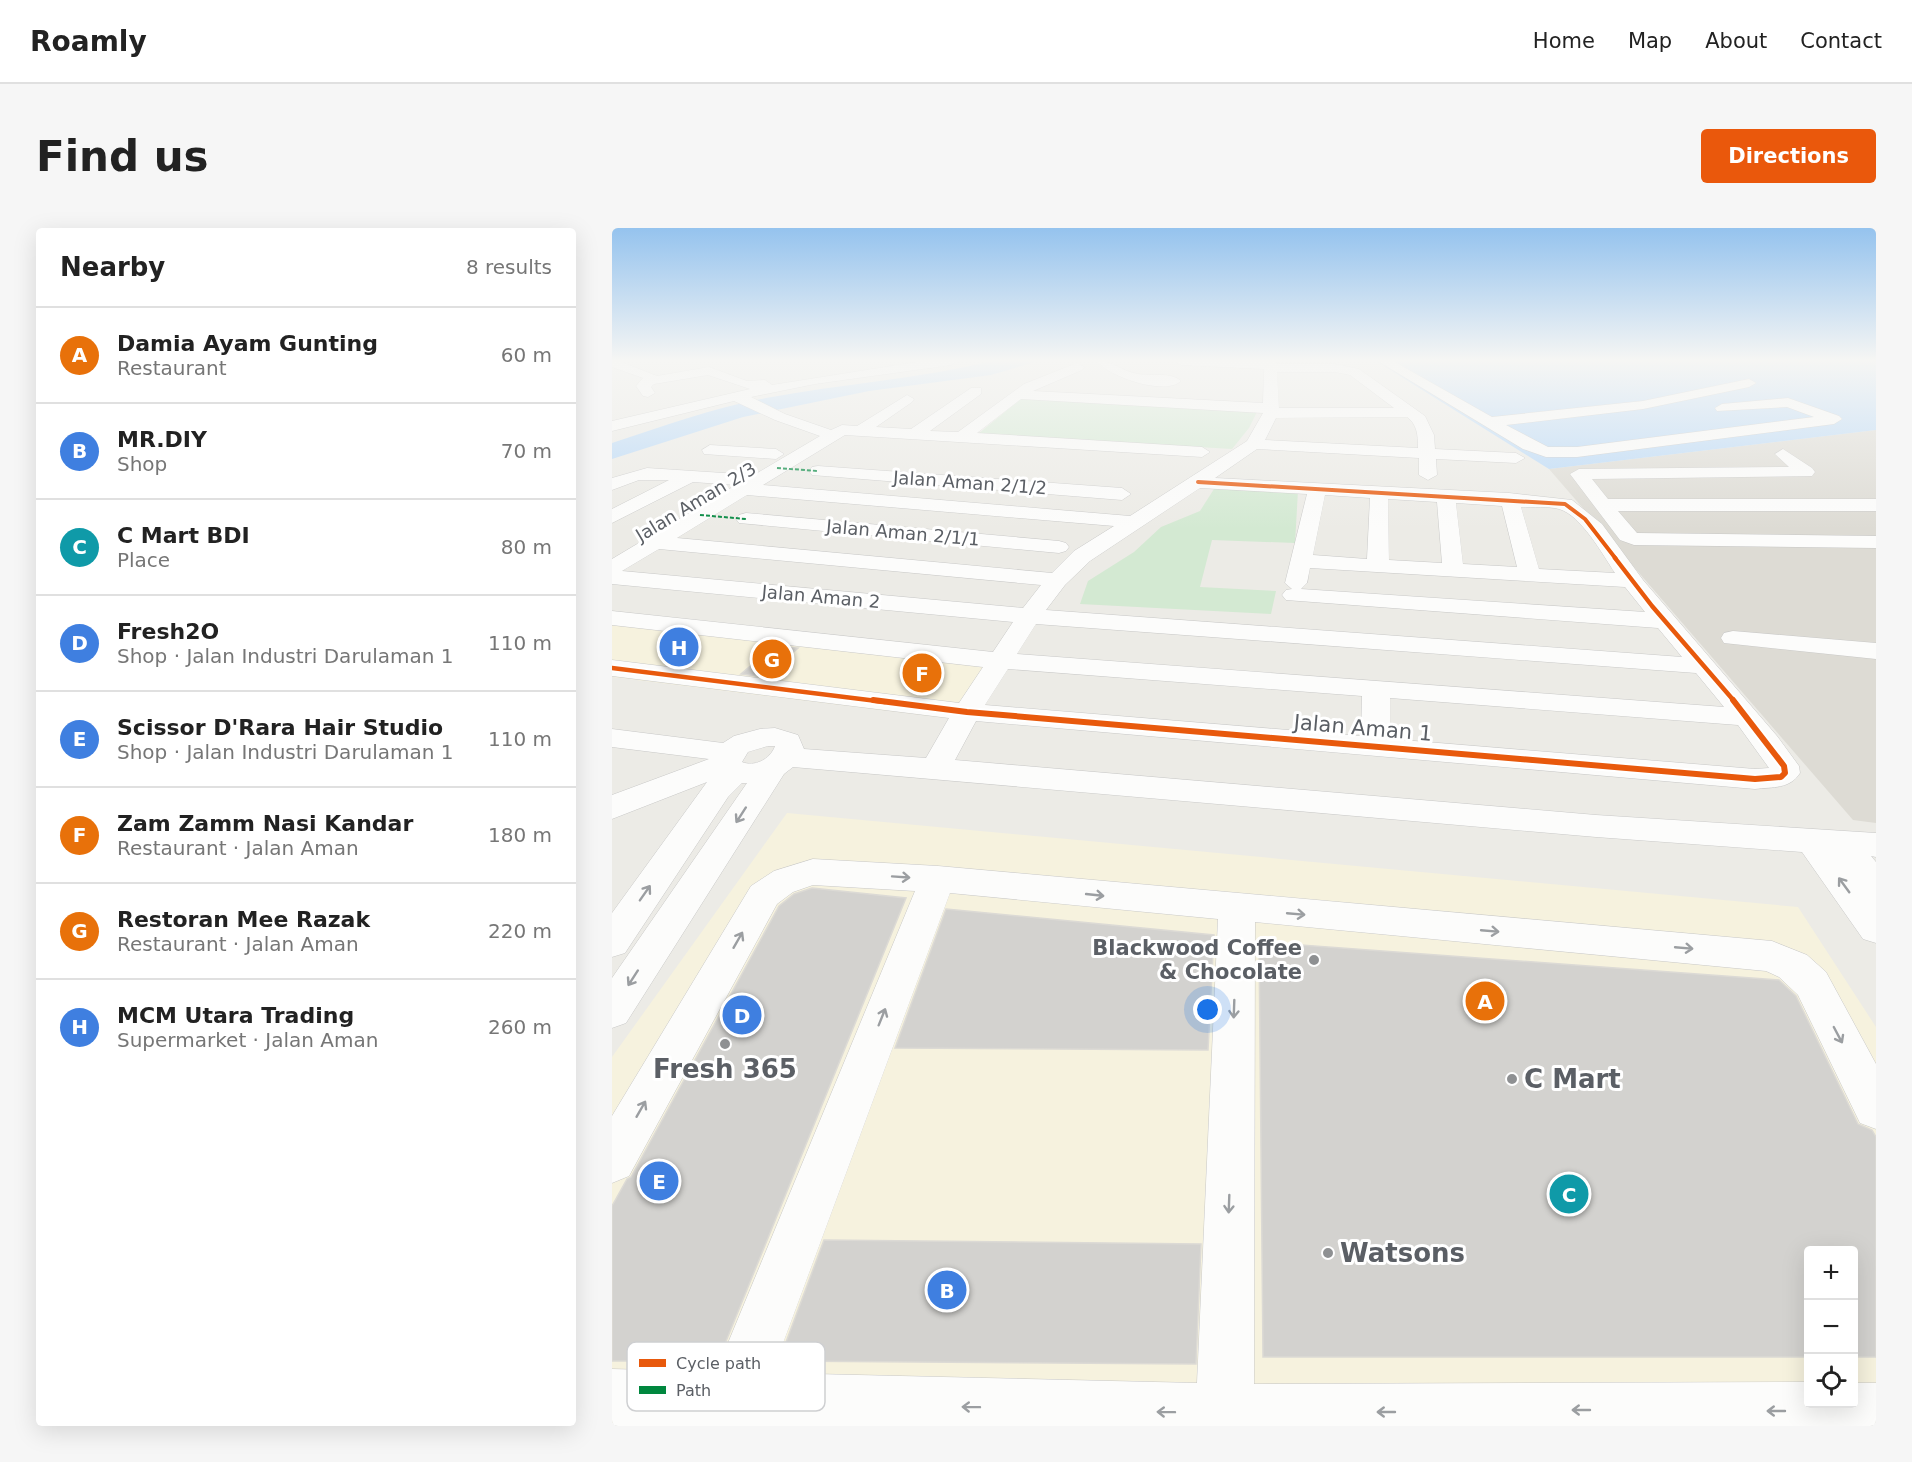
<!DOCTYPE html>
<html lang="en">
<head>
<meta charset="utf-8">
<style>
  :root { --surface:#fff; --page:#f6f6f6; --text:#222; --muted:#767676; --line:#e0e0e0; --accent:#ea580c }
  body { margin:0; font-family:"DejaVu Sans",sans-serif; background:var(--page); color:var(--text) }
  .controls { position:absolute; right:18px; bottom:18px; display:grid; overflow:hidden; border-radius:6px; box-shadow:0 6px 24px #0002 }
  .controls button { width:54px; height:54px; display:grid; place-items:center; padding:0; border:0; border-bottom:2px solid var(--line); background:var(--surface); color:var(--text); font:30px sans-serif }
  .you { position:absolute; left:596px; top:782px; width:21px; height:21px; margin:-15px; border:4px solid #fff; border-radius:50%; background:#1a73e8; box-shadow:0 0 0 9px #1a73e833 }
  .badge { display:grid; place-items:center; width:39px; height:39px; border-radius:50%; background:var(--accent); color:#fff; font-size:20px; font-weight:700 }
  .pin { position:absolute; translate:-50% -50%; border:3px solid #fff; box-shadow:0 2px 6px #0006 }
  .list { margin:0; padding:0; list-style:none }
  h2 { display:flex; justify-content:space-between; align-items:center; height:78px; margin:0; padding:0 24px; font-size:26px }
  h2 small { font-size:20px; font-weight:400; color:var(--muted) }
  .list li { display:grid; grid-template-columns:39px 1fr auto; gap:18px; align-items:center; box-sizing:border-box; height:96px; padding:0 24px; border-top:2px solid var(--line) }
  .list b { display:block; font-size:22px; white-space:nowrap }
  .list p { margin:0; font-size:20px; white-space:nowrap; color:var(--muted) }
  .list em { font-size:20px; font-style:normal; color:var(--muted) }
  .icon { flex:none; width:33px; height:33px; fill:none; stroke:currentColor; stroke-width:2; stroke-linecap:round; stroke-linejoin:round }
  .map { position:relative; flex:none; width:1264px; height:1198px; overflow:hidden; border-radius:6px }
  header { display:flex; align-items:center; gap:36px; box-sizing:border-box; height:84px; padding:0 30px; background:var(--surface); border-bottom:2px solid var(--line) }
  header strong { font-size:28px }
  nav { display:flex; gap:33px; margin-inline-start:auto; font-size:21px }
  .intro { display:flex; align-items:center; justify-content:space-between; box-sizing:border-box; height:144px; padding:0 36px }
  h1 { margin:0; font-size:42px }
  .button { padding:15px 27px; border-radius:6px; background:var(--accent); color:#fff; font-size:21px; font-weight:700 }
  main { display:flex; gap:36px; padding:0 36px }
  aside { flex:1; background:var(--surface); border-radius:6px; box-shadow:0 6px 24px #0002 }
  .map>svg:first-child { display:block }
  .commercial { fill:#f6f2de; fill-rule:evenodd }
  .education { fill:#dddbd4 }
  .green { fill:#d3e9d2 }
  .water { fill:#b9d9f8 }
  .building { fill:#d3d2cf; stroke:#dcdad5; stroke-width:1.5 }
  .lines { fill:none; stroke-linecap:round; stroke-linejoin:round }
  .minor-casing { stroke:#c8c8c7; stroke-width:1 }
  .minor { fill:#fcfcfb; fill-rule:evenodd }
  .quiet { stroke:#00873e; stroke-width:2; stroke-dasharray:4 2; stroke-linecap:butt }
  .cycleway-far2-casing { stroke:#fff; stroke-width:6 }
  .cycleway-far1-casing { stroke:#fff; stroke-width:8 }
  .cycleway-casing { stroke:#fff; stroke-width:10 }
  .cycleway-far2 { stroke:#e8590c; stroke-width:4 }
  .cycleway-far1 { stroke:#e8590c; stroke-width:4.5 }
  .cycleway { stroke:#e8590c; stroke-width:6 }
  .oneway { stroke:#9b9ea1 }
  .poi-dot { fill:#8e9092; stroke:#fff; stroke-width:2 }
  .labels { text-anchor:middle; stroke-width:6; stroke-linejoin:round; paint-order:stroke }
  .far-street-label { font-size:18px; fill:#5b5f65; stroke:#fff }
  .street-label { font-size:21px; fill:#5b5f65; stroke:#fff }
  .poi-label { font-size:21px; font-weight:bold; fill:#5b5f65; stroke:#fff; text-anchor:end }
  .near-poi-label { font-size:26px; font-weight:bold; fill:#5b5f65; stroke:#fff; text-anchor:start }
  .key { fill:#fff; stroke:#cecfd1; stroke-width:1.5 }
  .key-label { font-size:16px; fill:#5b5f65 }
</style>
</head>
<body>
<header>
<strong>Roamly</strong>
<nav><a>Home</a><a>Map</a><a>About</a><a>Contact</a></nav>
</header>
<div class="intro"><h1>Find us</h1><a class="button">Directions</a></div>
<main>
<aside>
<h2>Nearby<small>8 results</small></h2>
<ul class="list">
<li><span class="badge" style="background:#e8710a">A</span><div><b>Damia Ayam Gunting</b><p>Restaurant</p></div><em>60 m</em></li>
<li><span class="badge" style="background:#3f7fe0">B</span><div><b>MR.DIY</b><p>Shop</p></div><em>70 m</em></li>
<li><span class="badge" style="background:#0f9aa8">C</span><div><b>C Mart BDI</b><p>Place</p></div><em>80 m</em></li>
<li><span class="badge" style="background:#3f7fe0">D</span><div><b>Fresh2O</b><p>Shop · Jalan Industri Darulaman 1</p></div><em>110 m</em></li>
<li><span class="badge" style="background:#3f7fe0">E</span><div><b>Scissor D'Rara Hair Studio</b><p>Shop · Jalan Industri Darulaman 1</p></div><em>110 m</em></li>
<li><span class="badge" style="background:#e8710a">F</span><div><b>Zam Zamm Nasi Kandar</b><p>Restaurant · Jalan Aman</p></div><em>180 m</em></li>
<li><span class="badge" style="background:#e8710a">G</span><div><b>Restoran Mee Razak</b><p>Restaurant · Jalan Aman</p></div><em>220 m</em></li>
<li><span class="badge" style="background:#3f7fe0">H</span><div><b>MCM Utara Trading</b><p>Supermarket · Jalan Aman</p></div><em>260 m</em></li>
</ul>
</aside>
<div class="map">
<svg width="1264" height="1198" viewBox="0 0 1264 1198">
  <rect width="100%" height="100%" fill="#ecebe6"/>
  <path class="commercial" d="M0 391 387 434 342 491 0 449Z
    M175 585 1186 679 1264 799V1192L0 1195V829ZM1196 1022H1242V1176H1196Z"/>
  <path class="education" d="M1264 202V595L1241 592 937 241Z"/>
  <path class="green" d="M410 170 646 182 637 200 620 221 366 206Z
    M602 261 686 263 683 315 600 312 588 359 664 363 659 386 468 376 476 353 522 324 549 299 588 283Z"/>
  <path class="water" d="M380 133H426L379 147 257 163 131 189 0 231V215C51 198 101 180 154 170 229 156 306 151 380 133Z
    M764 133H1264V202L937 241Z"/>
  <path class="building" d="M162 418 186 420 153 449 129 446Z
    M200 660 294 670 106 1133H0V978L15 951 19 949 167 678 182 666Z
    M334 681 602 707 596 822 283 820Z
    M647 714 1167 752 1184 768 1246 896 1260 902 1264 909V1129H1242V1023H1197V1129H651Z
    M212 1012 589 1016 584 1136 167 1133Z"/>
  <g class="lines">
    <g class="minor-casing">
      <path id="minor" d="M0 133H7L45 148 97 139 135 153 153 152 160 157 311 133H345L339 137 203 156 139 169 173 186 219 202 230 197 245 198 295 167 302 171 300 174 264 199 299 201 359 160H369V166L318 203 346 204 412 156 465 135 472 139 470 142 421 163 651 175 652 141 569 137 563 133H664L665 136H723L747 141 813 188 822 207 823 221 904 225 913 230 904 235 824 231 825 247 816 252 807 247V230L645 221 603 250 897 265 960 272 990 296 1031 352 1165 508 1187 538 1188 545C1178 561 1161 559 1143 561L364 493 343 532 984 587 1264 605V629L1259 628 1264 634V715L1251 711 1190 624 984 609 181 539 172 546 14 795 0 800V750L135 555H130L116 569 13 725 0 729V685L95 554 0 591V567L97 531 0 519V501L111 515 122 508 148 501 163 500 186 507 192 521 314 530 337 490 0 448V432L347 475 371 439 0 397V383L381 424 401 394 0 356V331L124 257 81 254 0 295V281L57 252H27L0 262V250L35 240 142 247 208 208 163 192 122 173 0 203V193L138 161 96 147 42 156 39 159 43 165 36 169 31 168 24 158 31 150 0 139ZM665 144H723L738 147 782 180H667ZM409 171 651 185 635 213 518 288 151 257 233 207 590 229 598 224 590 219 365 205ZM795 189C805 196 806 207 806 220L653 212 664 190ZM588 260 695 266 673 355 680 361 674 362 670 367 674 372 1046 400 1070 429 434 382 453 357 478 333ZM135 267 502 298 462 323 440 345 65 310ZM713 267 758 270 755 331 701 327ZM776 271 825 274 830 335 777 332ZM844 275 890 278 905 339 851 336ZM909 279C921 280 936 278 947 281 969 287 991 327 1003 345L927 341ZM47 321 429 357 411 380 10 343ZM698 340 1013 359 1033 384 689 361 695 355ZM424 396 1084 445 1112 479 405 426ZM396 441 750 468 749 508 373 477ZM778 470 1126 497 1157 540 1143 541 778 511ZM156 518H163C158 532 142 539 130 534L136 524Z
        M485 133C502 133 509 143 526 146 538 148 560 144 569 153 553 168 497 149 485 133Z
        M766 133H781L880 189 1031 173 1137 151 1144 155 1137 159 1031 181 894 197 936 219H965L1202 189 1175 179 1105 183 1103 180 1110 176 1176 170 1227 188 1230 191 1222 196 965 229H934L911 221Z
        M98 217 164 221 172 226 164 231 92 226 90 222Z
        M1171 221 1200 240 1203 244 1200 248 980 251 996 271H1264V283H1006L1025 305 1264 308V320L1022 317 1008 312 958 246 967 241 1177 239 1163 226Z
        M206 238 510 260 519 266 510 272 200 247 197 243 200 239Z
        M134 285 447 313 454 315 457 319 454 323 447 325 127 295 124 291 127 287Z
        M1121 403 1264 415V431L1112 415 1109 410 1112 405Z
        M201 631 326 638 1160 713 1195 727 1214 744 1264 836V901L1248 895 1186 767 1167 749 1154 743 643 694 642 1156 1196 1154V1176H1242V1155H1264V1198H0V1141L104 1144 303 663 201 657 181 664 165 676 17 948 0 955V888L139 658 162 643ZM338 665 606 691 585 1155 160 1145Z"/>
    </g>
    <use href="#minor" class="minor"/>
    <path class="quiet" d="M165 240 206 243
      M88 287 134 291"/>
    <g class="cycleway-far2-casing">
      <path id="cycleway-far2" d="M586 254 953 276 973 291 1004 331"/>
    </g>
    <g class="cycleway-far1-casing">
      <path id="cycleway-far1" d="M1003 330 1040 378 1123 474
        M0 440 273 474"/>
    </g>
    <g class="cycleway-casing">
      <path id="cycleway" d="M261 472 355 484 1143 551 1169 549 1173 545 1172 538 1121 472"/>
    </g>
    <use href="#cycleway-far2" class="cycleway-far2"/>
    <use href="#cycleway-far1" class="cycleway-far1"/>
    <use href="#cycleway" class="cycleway"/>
  </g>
  <defs><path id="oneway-shaft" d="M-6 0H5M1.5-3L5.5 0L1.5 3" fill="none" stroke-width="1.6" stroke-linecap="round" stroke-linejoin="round" transform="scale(1.5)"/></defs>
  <g class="oneway">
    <use href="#oneway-shaft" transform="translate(129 587) rotate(123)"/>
    <use href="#oneway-shaft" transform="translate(289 649) rotate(4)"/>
    <use href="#oneway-shaft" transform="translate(1232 657) rotate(-126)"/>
    <use href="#oneway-shaft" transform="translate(33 665) rotate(-55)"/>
    <use href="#oneway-shaft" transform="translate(483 667) rotate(6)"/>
    <use href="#oneway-shaft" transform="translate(684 686) rotate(5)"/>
    <use href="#oneway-shaft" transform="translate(878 703) rotate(5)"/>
    <use href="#oneway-shaft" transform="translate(126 712) rotate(-60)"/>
    <use href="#oneway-shaft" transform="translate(1072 720) rotate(5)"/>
    <use href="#oneway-shaft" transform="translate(21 750) rotate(123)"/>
    <use href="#oneway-shaft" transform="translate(622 781) rotate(92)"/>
    <use href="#oneway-shaft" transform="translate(270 789) rotate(-68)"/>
    <use href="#oneway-shaft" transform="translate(1226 807) rotate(62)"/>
    <use href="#oneway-shaft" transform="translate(29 881) rotate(-60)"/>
    <use href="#oneway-shaft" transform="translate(617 976) rotate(92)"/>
    <use href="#oneway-shaft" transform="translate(359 1179) rotate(-179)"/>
    <use href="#oneway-shaft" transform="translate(969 1182) rotate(180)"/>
    <use href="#oneway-shaft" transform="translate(1164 1183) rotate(-180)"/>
    <use href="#oneway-shaft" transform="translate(554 1184) rotate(-179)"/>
    <use href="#oneway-shaft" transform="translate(774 1184) rotate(180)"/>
  </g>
  <linearGradient id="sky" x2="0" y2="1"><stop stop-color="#95c3ee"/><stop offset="0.44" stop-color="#f6f6f4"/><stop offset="1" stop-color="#f6f6f4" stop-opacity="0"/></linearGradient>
  <rect width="1264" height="301" fill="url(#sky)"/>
  <g class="poi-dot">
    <circle cx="702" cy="732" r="6"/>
    <circle cx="113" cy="816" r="6"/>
    <circle cx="900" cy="851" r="6"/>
    <circle cx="716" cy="1025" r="6"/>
  </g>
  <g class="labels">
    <g class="far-street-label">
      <text transform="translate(358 255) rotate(4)" y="6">Jalan Aman 2/1/2</text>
      <text transform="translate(84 274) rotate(-31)" y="6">Jalan Aman 2/3</text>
      <text transform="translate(291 305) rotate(5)" y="6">Jalan Aman 2/1/1</text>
      <text transform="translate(209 369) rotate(5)" y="6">Jalan Aman 2</text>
    </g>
    <g class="street-label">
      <text transform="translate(751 500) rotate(5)" y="7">Jalan Aman 1</text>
    </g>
    <g class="poi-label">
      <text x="690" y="727">Blackwood Coffee<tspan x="690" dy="24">&amp; Chocolate</tspan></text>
    </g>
    <g class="near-poi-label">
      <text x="113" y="850" text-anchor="middle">Fresh 365</text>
      <text x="912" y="860">C Mart</text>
      <text x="728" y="1034">Watsons</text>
    </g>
  </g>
  <rect x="15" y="1114" width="198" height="69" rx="9" class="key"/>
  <rect x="27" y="1131" width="27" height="8" fill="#e8590c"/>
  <rect x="27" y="1158" width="27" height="8" fill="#00873e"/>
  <g class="key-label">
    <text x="64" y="1141">Cycle path</text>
    <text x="64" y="1168">Path</text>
  </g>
</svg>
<div class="controls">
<button>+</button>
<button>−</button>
<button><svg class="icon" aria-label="locate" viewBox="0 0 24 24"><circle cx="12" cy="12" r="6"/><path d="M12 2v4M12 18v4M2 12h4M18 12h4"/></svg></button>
</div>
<div class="you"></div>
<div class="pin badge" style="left:873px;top:773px;background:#e8710a">A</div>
<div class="pin badge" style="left:335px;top:1062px;background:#3f7fe0">B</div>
<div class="pin badge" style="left:957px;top:966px;background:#0f9aa8">C</div>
<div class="pin badge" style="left:130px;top:787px;background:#3f7fe0">D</div>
<div class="pin badge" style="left:47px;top:953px;background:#3f7fe0">E</div>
<div class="pin badge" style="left:310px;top:445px;background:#e8710a">F</div>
<div class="pin badge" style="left:160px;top:431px;background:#e8710a">G</div>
<div class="pin badge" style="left:67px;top:419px;background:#3f7fe0">H</div>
</div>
</main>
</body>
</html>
